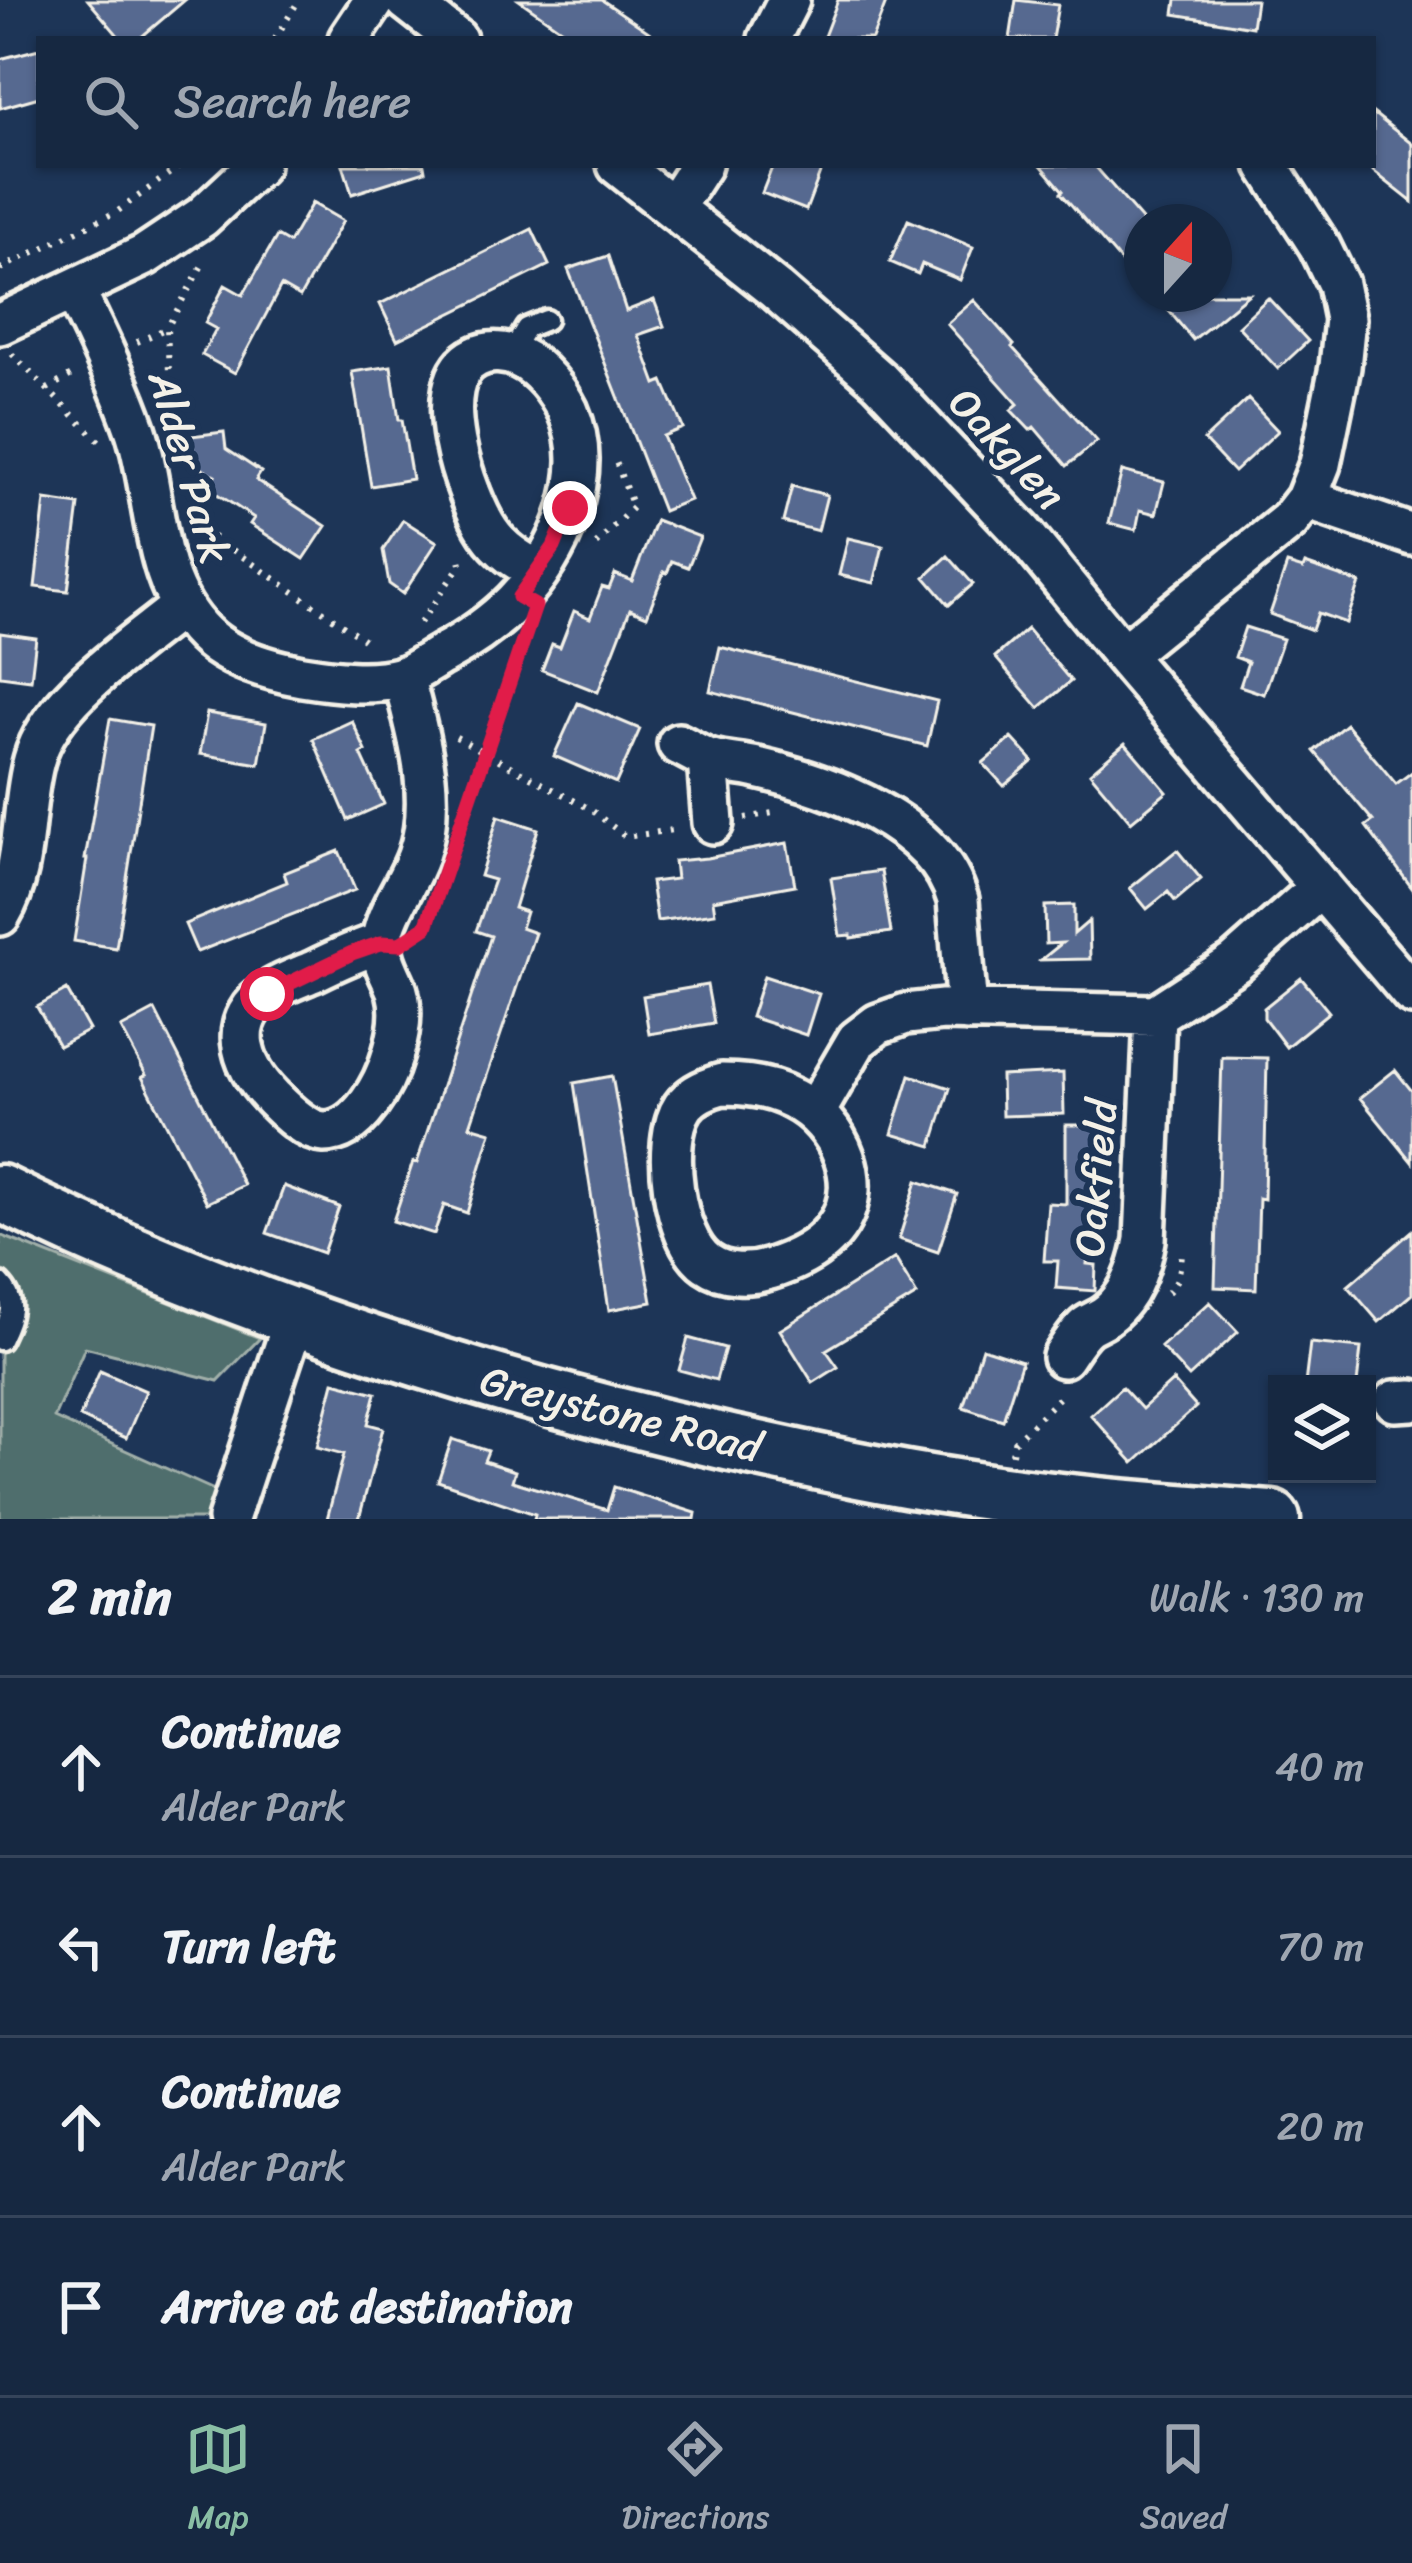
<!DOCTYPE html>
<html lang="en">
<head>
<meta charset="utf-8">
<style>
  :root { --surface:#162841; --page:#23344c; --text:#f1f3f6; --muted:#9ea6b1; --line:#35445a; --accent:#8abfa5 }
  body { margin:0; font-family:Sriracha,sans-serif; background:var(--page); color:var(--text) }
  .controls { position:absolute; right:36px; bottom:36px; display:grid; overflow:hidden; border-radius:0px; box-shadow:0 3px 9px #0004 }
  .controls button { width:108px; height:108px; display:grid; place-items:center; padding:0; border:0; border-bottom:3px solid var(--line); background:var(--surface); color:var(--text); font:60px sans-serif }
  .compass { position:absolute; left:1124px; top:204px; width:108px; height:108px; border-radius:50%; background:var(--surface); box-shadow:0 3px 9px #0004; rotate:21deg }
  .stop { position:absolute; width:36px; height:36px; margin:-27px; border:9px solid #e11d48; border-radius:50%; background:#fff }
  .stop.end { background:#e11d48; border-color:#fff; box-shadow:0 3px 12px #0008 }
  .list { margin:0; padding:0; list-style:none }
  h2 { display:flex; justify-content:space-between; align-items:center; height:156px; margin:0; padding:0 48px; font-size:51px }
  h2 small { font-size:39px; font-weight:400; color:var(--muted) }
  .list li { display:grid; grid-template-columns:78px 1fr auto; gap:36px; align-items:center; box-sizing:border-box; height:180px; padding:0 48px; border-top:3px solid var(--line) }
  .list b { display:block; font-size:45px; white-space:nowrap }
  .list p { margin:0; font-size:39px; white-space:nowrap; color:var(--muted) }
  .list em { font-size:39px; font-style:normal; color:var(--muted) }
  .icon { flex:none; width:66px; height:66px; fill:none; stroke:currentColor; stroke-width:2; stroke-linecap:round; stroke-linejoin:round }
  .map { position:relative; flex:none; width:1412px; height:1519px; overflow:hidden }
  .search { position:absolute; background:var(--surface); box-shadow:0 3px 9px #0004; left:36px; right:36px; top:36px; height:132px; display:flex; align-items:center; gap:30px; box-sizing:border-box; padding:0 42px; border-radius:0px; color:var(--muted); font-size:45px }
  .sheet { height:876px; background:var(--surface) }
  nav { display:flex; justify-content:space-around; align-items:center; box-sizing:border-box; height:168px; border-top:3px solid var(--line); background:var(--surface); font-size:33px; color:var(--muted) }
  nav a { display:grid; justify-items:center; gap:6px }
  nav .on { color:var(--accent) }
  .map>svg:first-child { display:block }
  .green { fill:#506e6d; stroke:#a2b0aa; stroke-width:3 }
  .building { fill:#566990; stroke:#f4f1e8; stroke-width:3 }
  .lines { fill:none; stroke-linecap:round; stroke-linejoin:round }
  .service-casing { stroke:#f4f1e8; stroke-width:27 }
  .minor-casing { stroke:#f4f1e8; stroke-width:48 }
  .secondary-casing { stroke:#f4f1e8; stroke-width:63 }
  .path { stroke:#f4f1e8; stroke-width:6; stroke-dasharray:3 9; stroke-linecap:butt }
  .service { stroke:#1d3557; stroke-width:18 }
  .minor { stroke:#1d3557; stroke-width:39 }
  .secondary { stroke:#1d3557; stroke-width:54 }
  .route { stroke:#e11d48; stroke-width:15 }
  .labels { text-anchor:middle; stroke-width:12; stroke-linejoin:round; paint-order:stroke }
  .street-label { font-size:42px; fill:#f4f1e8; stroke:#1d3557 }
</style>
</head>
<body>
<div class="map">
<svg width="1412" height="1519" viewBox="0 0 1412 1519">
  <rect width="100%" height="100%" fill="#1d3557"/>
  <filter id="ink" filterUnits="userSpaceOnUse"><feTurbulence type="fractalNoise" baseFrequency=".00833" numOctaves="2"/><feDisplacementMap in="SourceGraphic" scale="24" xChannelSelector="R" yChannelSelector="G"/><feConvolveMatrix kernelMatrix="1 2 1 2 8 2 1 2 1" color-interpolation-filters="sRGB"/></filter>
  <g filter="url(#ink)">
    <path class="green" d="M0 1235 260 1338 218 1381 85 1347 54 1418 223 1494 216 1519H0Z"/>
    <path class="building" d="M88 0H185L139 39H121Z
      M519 0H602L659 39H575Z
      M838 0H887L872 39H823Z
      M1016 0 1058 5 1052 39H1010Z
      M1176 0H1256L1252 27 1174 14Z
      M39 49V97L0 108V59Z
      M1373 113 1412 144V202L1373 171Z
      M343 165H424L425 171 352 194Z
      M773 165H823L806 210 762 193Z
      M1041 165H1094L1142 220V286L1061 193 1063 191Z
      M312 203 343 221 300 297 281 286 235 373 202 355 216 329 205 323 225 285 243 295 277 236 289 243Z
      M908 220 973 247 960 280 922 264 918 274 890 262Z
      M532 229 549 265 397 340 380 304Z
      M608 256 626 311 654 300 664 326 638 335 656 384 663 381 683 428 663 436 690 500 663 511 568 269Z
      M1155 294H1249L1193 340Z
      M1268 298 1308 341 1278 369 1238 326Z
      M974 300 1014 345 1012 347 1097 441 1067 466 1034 427 1030 430 1011 410 1018 404 947 324Z
      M391 366 399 420H402L412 479 371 486 352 372Z
      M1248 399 1278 431 1234 472 1204 440Z
      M224 432 226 449 261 472 256 480 326 526 304 559 250 524 254 518 208 488 215 476 196 465 191 436Z
      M1122 471 1164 482 1156 514 1140 510 1136 530 1109 523Z
      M792 486 827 495 818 531 783 522Z
      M45 500 79 505 68 591 35 587Z
      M403 520 437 542 403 594 389 584 383 550Z
      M656 520 700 537 688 567 672 561 667 573 664 572 647 616 630 609 598 692 542 670 552 644 560 647 574 611 590 618 602 587 609 589 615 574 632 581Z
      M848 538 883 546 874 583 839 575Z
      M948 556 973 584 949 605 925 577Z
      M1287 564 1303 569 1305 564 1360 583 1346 623 1318 613 1312 630 1270 614Z
      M1245 627 1283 639 1264 694 1240 686 1248 662 1235 657Z
      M1027 629 1071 681 1039 708 995 657Z
      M0 633 36 638 31 680 0 676Z
      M720 647 937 701 927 746 710 691Z
      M578 703 640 729 616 783 554 756Z
      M207 713 266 723 259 764 200 754Z
      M110 719 151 726 116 948 74 941 87 859H85Z
      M352 721 366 751 361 754 384 804 348 820 313 739Z
      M1346 724 1396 784 1412 772V888L1366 826 1373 821 1314 751Z
      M1012 738 1033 761 1004 786 983 763Z
      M1125 743 1167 792 1131 822 1090 773Z
      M498 816 538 829 514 908 526 912 521 928 535 933 470 1126 491 1132 467 1213 444 1205 434 1234 393 1221 413 1162 417 1163 491 936 476 931 494 880 480 876Z
      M787 843 795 885 713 900 715 913 657 921 651 882 676 879 674 861 707 858Z
      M1177 850 1201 879 1175 901 1168 892 1147 909 1130 888Z
      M339 851 355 890 197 952 185 924 287 882 284 873Z
      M881 871 891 932 851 938V935L840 936 831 878Z
      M1074 905V934L1089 921 1090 959 1041 960 1062 943 1046 944 1045 906Z
      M764 976 819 994 806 1035 751 1017Z
      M1301 978 1329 1012 1286 1047 1264 1018V1008Z
      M707 985 714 1023 649 1034 643 996Z
      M67 990 89 1030 59 1046 37 1007Z
      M155 1010 244 1185 207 1203 142 1077 146 1075 121 1028Z
      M1222 1057 1267 1058 1264 1199 1259 1198 1256 1289 1215 1287Z
      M1395 1070 1412 1091V1162L1360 1098Z
      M1063 1073 1064 1114 1002 1116 1001 1076Z
      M910 1075 950 1088 932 1146 892 1134Z
      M612 1076 652 1302 609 1310 574 1083Z
      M1066 1125H1102V1172H1094L1087 1264 1096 1265 1095 1291 1056 1288 1058 1261H1044L1048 1203 1066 1204Z
      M917 1181 957 1194 938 1252 899 1239Z
      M284 1186 339 1207 323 1253 267 1233Z
      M1412 1231V1294L1379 1322 1348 1286Z
      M895 1258 917 1295 826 1350 838 1367 813 1383 780 1330Z
      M1210 1302 1238 1332 1189 1377 1161 1347Z
      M688 1338 725 1348 716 1380 679 1370Z
      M1310 1343 1361 1348 1357 1384H1305Z
      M982 1348 1022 1361 1003 1420 963 1407Z
      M100 1371 146 1391 126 1438 80 1417Z
      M1173 1381 1196 1407 1134 1463 1091 1415 1122 1387 1142 1409Z
      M334 1382 376 1393 368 1424 383 1428 359 1519H327L344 1454 317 1447Z
      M452 1439 488 1451 484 1461 515 1471 512 1481 607 1510 614 1487 696 1513 695 1519H534L535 1514 438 1481Z"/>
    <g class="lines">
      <g class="service-casing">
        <path id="service" d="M510 355 526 328 546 320
          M0 1283C19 1302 10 1319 0 1340"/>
      </g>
      <g class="minor-casing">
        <path id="minor" d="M406 0 456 39
          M349 39 375 0
          M769 39 789 0
          M618 165 776 290 880 381 1023 533 1123 655 1412 994
          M673 208 701 165
          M74 290C97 336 119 382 136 431 158 498 149 580 204 634 229 659 269 670 302 676 333 681 371 686 402 677 415 672 429 662 441 655 467 641 493 623 514 602 560 555 596 475 568 411 558 391 541 368 520 358 507 352 489 350 476 357 425 381 466 498 489 532 501 550 519 561 538 571
          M0 324 145 255 202 217 258 165
          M1306 499 1412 535
          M1123 655 1289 521 1306 499 1320 464 1340 367 1345 319 1338 284 1319 245 1267 165
          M678 744C689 749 700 757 712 760 727 764 742 764 757 768 828 784 936 822 958 900L967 1011
          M708 759 713 823
          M0 915C28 868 20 811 34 760 50 699 135 645 182 606
          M381 943C358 950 336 960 314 971 300 977 285 982 272 990 225 1019 240 1064 272 1097 285 1110 305 1131 324 1132 360 1132 385 1082 393 1054 399 1034 403 1012 397 991 391 975 379 958 382 939 387 909 408 884 418 856 438 798 418 733 403 676
          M722 1084C747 1084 771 1087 793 1099 840 1122 869 1187 833 1231 818 1250 792 1262 770 1269 750 1275 725 1276 707 1263 673 1239 660 1141 683 1107 692 1094 707 1088 722 1084Z
          M815 1112 857 1040 878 1024 906 1014 943 1010 1155 1015 1235 963 1321 887
          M1063 1357C1070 1347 1078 1333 1087 1326 1093 1322 1099 1320 1105 1316 1129 1299 1140 1268 1145 1240L1155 1015
          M1395 1401 1412 1400
          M228 1519 295 1317"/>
      </g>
      <g class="secondary-casing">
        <path id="secondary" d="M0 1193C231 1307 480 1386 731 1443 805 1459 880 1476 955 1487 1060 1504 1166 1511 1272 1519"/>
      </g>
      <path class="path" d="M275 39 299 0
        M0 269 118 211 181 165
        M137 342 167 328
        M12 354 104 446
        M47 389 77 372
        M171 417 167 328 205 260
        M193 523 371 644
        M596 544 633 507 616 462
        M420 623 461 564 459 554
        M456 737 590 809 626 837 679 829
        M463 817 523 642
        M745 818 779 812
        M1168 1292C1179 1282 1182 1263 1182 1249
        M1012 1454 1014 1442 1064 1393"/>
      <use href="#service" class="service"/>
      <use href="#minor" class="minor"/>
      <use href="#secondary" class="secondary"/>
    </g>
  </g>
  <g class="lines" filter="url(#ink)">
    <path class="route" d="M267 994 352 953 381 943 400 944 426 927 535 606 519 597 554 547 570 508"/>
  </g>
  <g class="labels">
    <g class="street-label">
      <text transform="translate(1008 448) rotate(47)" y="15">Oakglen</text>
      <text transform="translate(190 467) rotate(74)" y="15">Alder Park</text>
      <text transform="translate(1095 1178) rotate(-85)" y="15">Oakfield</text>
      <text transform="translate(621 1413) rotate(14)" y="15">Greystone Road</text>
    </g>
  </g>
</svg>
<div class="controls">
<button><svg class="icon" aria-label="layers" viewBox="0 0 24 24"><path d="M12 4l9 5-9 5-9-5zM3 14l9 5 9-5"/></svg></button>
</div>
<svg class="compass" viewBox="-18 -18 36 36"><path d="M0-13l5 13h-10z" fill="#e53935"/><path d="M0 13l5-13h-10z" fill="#9ea6b1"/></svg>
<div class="stop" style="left:267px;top:994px"></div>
<div class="stop end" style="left:570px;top:508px"></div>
<div class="search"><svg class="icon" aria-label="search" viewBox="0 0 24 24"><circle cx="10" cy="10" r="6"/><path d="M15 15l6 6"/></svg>Search here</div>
</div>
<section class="sheet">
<h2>2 min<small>Walk · 130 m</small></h2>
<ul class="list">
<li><svg class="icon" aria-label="ahead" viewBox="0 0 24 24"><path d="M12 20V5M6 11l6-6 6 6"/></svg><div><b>Continue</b><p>Alder Park</p></div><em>40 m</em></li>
<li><svg class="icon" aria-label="left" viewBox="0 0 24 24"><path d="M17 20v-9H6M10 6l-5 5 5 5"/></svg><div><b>Turn left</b></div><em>70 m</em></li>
<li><svg class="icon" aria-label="ahead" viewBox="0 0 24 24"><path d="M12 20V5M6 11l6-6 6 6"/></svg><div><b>Continue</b><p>Alder Park</p></div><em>20 m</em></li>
<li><svg class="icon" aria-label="arrive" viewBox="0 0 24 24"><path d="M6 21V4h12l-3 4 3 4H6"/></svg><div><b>Arrive at destination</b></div></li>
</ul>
</section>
<nav>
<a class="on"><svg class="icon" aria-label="map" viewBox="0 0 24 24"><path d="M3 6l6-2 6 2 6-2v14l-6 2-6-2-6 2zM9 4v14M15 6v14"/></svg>Map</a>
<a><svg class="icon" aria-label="directions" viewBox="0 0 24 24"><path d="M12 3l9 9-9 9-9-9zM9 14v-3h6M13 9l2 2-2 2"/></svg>Directions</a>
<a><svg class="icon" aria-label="saved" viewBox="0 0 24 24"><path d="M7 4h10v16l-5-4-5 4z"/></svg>Saved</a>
</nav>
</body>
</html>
